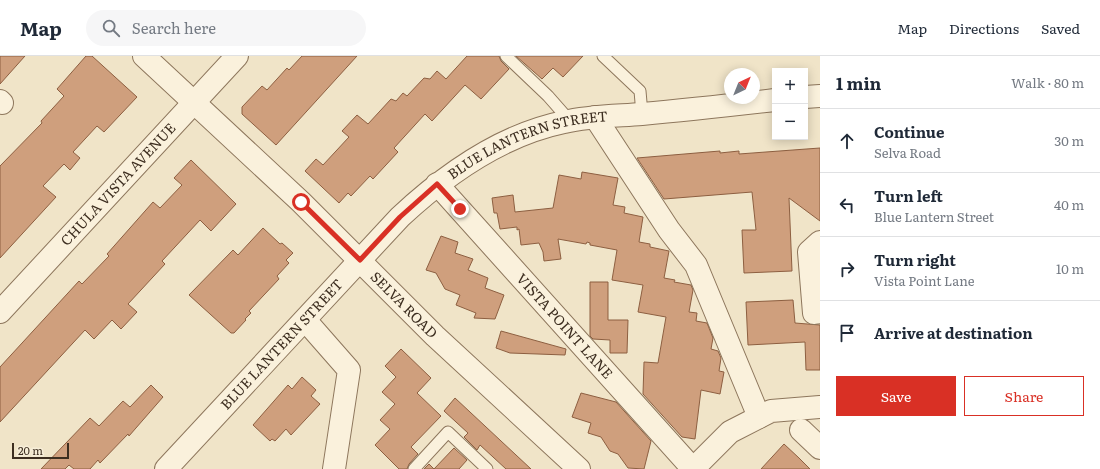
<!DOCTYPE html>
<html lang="en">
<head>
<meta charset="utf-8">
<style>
  :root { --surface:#fff; --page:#f6f6f7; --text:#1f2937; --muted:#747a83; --line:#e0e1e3; --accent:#d93025 }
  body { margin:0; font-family:Literata,serif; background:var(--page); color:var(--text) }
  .controls { position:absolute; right:12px; top:12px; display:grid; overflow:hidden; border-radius:0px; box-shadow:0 2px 10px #0003 }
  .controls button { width:36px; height:36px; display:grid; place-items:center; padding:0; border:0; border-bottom:1px solid var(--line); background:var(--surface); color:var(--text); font:20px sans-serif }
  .compass { position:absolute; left:724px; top:12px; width:36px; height:36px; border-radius:50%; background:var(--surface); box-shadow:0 2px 10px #0003; rotate:43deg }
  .scale { position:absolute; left:12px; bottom:10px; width:57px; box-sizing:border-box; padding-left:4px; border:2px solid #3d2e20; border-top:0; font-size:11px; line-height:14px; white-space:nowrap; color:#3d2e20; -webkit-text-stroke:3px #f7eed8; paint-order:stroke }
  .stop { position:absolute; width:12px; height:12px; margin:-9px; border:3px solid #d93025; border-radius:50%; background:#fff }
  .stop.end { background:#d93025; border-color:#fff; box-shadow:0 1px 4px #0008 }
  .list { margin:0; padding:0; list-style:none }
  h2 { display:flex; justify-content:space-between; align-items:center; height:52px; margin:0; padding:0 16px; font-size:17px }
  h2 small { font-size:13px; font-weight:400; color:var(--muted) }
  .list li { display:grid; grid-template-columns:26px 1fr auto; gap:12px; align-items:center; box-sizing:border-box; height:64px; padding:0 16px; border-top:1px solid var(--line) }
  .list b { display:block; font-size:15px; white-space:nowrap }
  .list p { margin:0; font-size:13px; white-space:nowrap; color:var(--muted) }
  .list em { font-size:13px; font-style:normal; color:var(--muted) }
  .actions { display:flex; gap:8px; padding:12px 16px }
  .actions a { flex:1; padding:9px 0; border:1px solid var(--accent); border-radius:0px; text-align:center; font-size:14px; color:var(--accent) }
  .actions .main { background:var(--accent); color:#fff }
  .icon { flex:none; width:22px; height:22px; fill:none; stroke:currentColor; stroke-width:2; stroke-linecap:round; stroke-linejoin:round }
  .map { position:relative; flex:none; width:820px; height:413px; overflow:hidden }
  header { display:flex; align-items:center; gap:24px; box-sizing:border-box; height:56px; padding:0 20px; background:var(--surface); border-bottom:1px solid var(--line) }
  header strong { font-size:19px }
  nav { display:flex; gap:22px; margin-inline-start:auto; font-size:14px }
  .search { width:280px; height:36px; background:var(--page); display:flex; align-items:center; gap:10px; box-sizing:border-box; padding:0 14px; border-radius:22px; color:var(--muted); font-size:15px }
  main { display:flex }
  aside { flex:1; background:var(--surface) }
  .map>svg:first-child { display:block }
  .building { fill:#cf9f7d; stroke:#8d5f41 }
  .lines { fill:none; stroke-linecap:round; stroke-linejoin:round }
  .service-casing { stroke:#8d765c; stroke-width:13 }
  .minor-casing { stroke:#8d765c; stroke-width:24 }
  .tertiary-casing { stroke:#8d765c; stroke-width:24 }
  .service { stroke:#faf1dc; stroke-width:11 }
  .minor { stroke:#faf1dc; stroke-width:22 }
  .tertiary { stroke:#faf1dc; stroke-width:22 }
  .route { stroke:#d93025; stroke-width:5 }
  .labels { text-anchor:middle; stroke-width:3; stroke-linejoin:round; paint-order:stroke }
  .street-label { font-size:14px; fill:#3d2e20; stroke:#f7eed8 }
</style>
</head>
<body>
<header>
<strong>Map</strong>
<div class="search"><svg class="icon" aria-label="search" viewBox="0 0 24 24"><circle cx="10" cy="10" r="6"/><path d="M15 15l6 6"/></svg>Search here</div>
<nav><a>Map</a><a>Directions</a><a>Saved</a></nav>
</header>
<main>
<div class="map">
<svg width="820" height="413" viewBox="0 0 820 413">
  <rect width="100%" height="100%" fill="#f0e4c8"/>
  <path class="building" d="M0 0H25L0 28Z
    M86 0H92L137 41 104 76 97 70 73 96 80 102 70 114 64 108 43 130 56 141 0 202V110L42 67 41 65 64 40 57 33Z
    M302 0H357L276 89 242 58V51L262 30 267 34 287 12 289 14Z
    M467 0H499L501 5 509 13 481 43 465 29 432 65 425 58 394 92 398 96 373 123 370 120 351 140 348 137 339 147 305 115 316 103 323 109 349 81 342 75 357 59 368 68 391 43 396 45 403 37 407 40 424 22 430 23 437 15 446 23Z
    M516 0H583L563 21 553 12 542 23Z
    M820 92V165L789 142 792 215 744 217 742 174H756L752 136 664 143 637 102 720 95V97L739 95V98Z
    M191 104 236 148 211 175 200 164 162 205 165 208 128 248 137 256 121 273 112 264 94 283 85 274 0 366V311L79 225 82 228 109 200 107 198 153 146 160 152 182 129 174 122Z
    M582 116 618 122 613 149 625 151 624 157 643 161 639 186 650 188V191L669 195 664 222 675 224 674 226 691 229 693 234 689 256 697 257 696 265 707 267 713 282 711 293 718 295 721 302 719 315 724 316 720 338 701 334 695 383 682 381 643 338 644 306 658 307 666 261 638 256 643 229 612 224 617 194 590 189V187L587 186 586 188 558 183 561 203 544 205 543 196 539 187 521 189 519 173 517 174V171L500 173 497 157H494L492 142 513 139 515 156 553 152 559 119 581 123Z
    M263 172 280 188 282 187 293 197 286 204 289 207 277 220 279 223 249 255 251 257 245 263 246 264 234 277H231L189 239 233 194 238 199Z
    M441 180 458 186 455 197 473 203 468 214 488 222 485 232 504 239 495 263 474 262 476 257 456 249 460 239 445 233 436 217 426 214Z
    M590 226H608V264H628L627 297H610V284L593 283 590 280Z
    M793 244 795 267 820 269V314H806L805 286 748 289 746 246Z
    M501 275 566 293 565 299 510 297 496 292Z
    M401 293 431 322 417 337 441 360 411 391 418 398 409 408 407 413H399L375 389 390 373 380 364 395 348 382 336 396 321 385 310Z
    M302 321 316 334 311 340 320 348 291 379 286 373 275 385 272 383 270 385 253 369 288 329 292 333Z
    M151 329 163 341 129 380 128 378 100 407 98 404 90 413H74L69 409 65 413H41L90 362 99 370 123 345 130 351Z
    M581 337 616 346 651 385 644 413 628 412 618 398 610 395 601 381 588 377 591 367 572 361Z
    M455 342 531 413H506L480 389 477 394 464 381 468 377 444 355Z
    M784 388 799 402 810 413H761Z
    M454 392 467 404 459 413H424L429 408 434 413Z"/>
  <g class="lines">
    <g class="service-casing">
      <path id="service" d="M506 0 548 40 570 65
        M603 0 640 35 642 58
        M414 413 448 376 487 413"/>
    </g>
    <g class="minor-casing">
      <g id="minor">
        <path d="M0 45 2 47"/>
        <path d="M595 61 669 174 696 209 759 361"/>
        <path id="s1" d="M437 128 693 413"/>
        <path d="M820 186 809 196 814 257 820 256"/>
        <path id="s2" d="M0 256 237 0"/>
        <path d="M306 265 349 314 334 413"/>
        <path d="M801 374 820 392"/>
        <path d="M693 413 730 376 771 355 820 351"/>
      </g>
    </g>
    <g class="tertiary-casing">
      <g id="tertiary">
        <path id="s3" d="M144 0 301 146 435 280 579 413"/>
        <path d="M805 41 820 40"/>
        <path id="s4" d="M166 413 400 161C446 118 501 79 564 66 589 60 616 60 642 58 686 54 731 49 775 44"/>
      </g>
    </g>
    <use href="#service" class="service"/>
    <use href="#minor" class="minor"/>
    <use href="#tertiary" class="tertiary"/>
  </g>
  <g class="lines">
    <path class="route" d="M301 146 360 204 400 161 437 128 460 153"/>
  </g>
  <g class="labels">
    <g class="street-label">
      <text dy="5" stroke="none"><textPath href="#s4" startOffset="494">BLUE LANTERN STREET</textPath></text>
      <text dy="5" stroke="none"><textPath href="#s2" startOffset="174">CHULA VISTA AVENUE</textPath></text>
      <text dy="5" stroke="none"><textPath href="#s3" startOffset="360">SELVA ROAD</textPath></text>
      <text dy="5" stroke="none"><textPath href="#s1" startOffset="191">VISTA POINT LANE</textPath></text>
      <text dy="5" stroke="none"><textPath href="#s4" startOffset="170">BLUE LANTERN STREET</textPath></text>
    </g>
  </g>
</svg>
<div class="controls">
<button>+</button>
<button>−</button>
</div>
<svg class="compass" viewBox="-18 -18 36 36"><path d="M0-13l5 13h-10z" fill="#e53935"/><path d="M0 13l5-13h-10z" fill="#747a83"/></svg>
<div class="scale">20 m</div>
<div class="stop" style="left:301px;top:146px"></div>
<div class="stop end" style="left:460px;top:153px"></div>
</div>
<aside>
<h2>1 min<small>Walk · 80 m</small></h2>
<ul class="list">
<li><svg class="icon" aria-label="ahead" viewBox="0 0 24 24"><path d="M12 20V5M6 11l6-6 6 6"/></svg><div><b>Continue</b><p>Selva Road</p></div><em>30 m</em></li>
<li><svg class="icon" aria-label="left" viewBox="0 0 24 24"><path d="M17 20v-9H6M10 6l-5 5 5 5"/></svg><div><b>Turn left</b><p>Blue Lantern Street</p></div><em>40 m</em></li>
<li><svg class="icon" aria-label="right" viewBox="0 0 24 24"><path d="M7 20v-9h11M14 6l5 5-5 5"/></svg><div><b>Turn right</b><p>Vista Point Lane</p></div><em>10 m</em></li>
<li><svg class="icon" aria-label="arrive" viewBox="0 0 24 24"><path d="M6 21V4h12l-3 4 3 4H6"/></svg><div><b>Arrive at destination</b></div></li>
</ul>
<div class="actions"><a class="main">Save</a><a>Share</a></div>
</aside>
</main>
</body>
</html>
